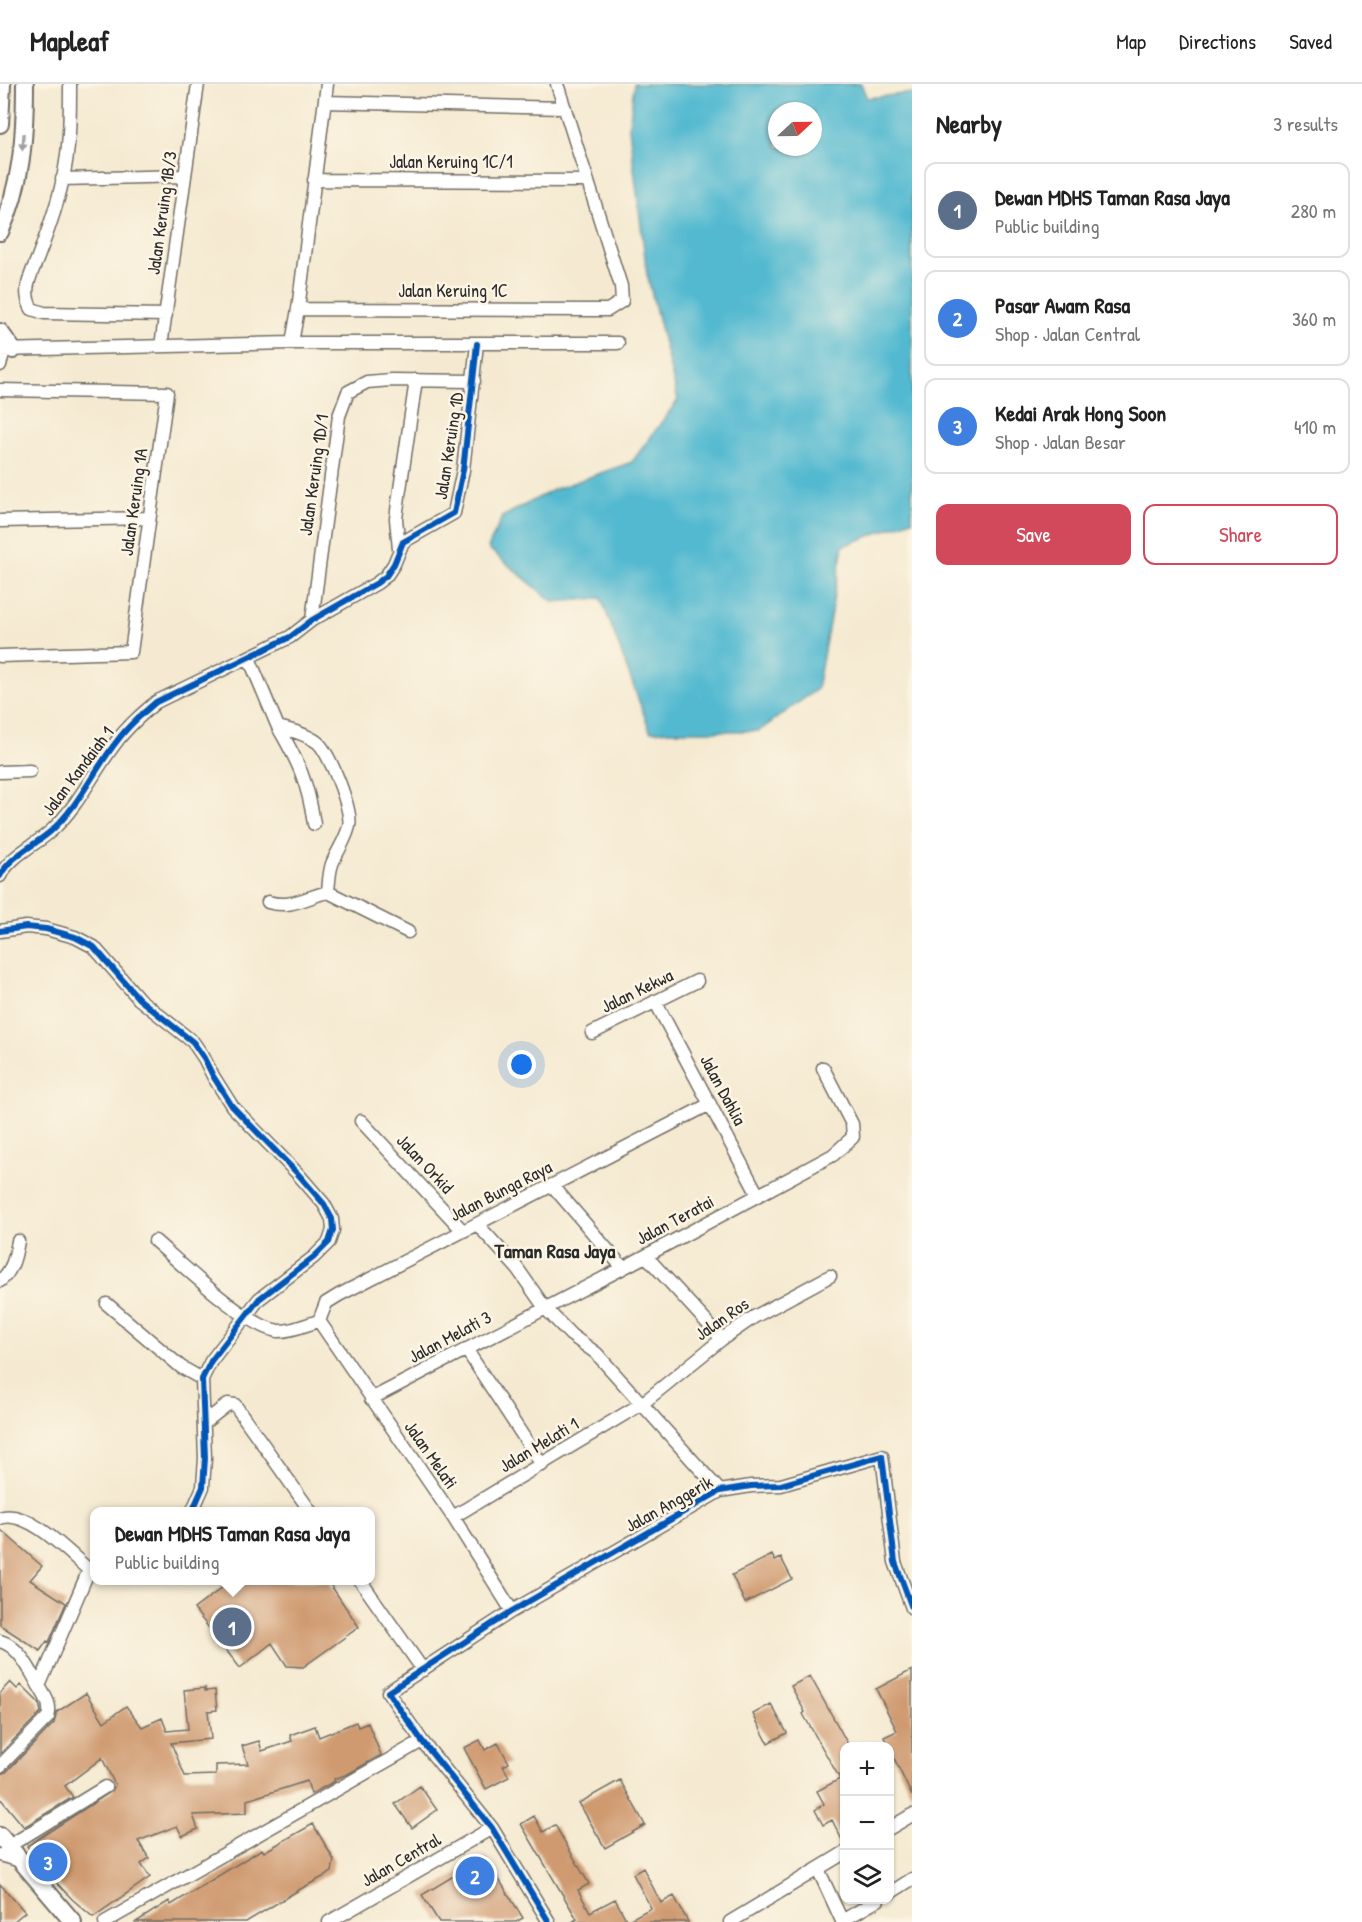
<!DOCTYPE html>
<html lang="en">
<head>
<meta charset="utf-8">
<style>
  :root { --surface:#fff; --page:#f6f6f6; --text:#222; --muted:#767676; --line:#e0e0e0; --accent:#d1495b }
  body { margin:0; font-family:"Patrick Hand",sans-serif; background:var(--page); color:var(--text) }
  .controls { position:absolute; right:18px; bottom:18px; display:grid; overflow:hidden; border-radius:12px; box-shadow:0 2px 4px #0004 }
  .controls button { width:54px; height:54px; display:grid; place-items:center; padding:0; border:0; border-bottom:2px solid var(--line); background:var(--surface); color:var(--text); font:30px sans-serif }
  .compass { position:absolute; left:768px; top:18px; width:54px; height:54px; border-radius:50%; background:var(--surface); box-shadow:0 2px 4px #0004; rotate:68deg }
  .you { position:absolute; left:522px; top:981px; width:21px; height:21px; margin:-15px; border:4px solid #fff; border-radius:50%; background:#1a73e8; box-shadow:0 0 0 9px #1a73e833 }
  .badge { display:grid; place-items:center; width:39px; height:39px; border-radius:50%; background:var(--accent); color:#fff; font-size:20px; font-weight:700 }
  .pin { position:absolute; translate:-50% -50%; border:3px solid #fff; box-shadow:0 2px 6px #0006 }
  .popup { position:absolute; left:90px; top:1423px; width:285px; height:78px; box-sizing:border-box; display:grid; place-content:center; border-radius:12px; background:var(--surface); filter:drop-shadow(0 2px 4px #0005); font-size:20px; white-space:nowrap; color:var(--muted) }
  .popup b { font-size:22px; color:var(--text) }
  .popup::after { content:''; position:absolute; left:50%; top:100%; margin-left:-12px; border:12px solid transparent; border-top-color:var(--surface) }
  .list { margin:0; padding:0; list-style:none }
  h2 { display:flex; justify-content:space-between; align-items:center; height:78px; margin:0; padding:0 24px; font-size:26px }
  h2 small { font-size:20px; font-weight:400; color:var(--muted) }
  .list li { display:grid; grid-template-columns:39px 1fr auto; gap:18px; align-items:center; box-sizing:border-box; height:96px; margin:0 12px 12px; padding:0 12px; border:2px solid var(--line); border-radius:12px }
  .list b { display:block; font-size:22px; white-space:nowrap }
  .list p { margin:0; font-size:20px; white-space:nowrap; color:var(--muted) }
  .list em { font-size:20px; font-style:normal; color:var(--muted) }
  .actions { display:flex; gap:12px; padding:18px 24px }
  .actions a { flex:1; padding:14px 0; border:2px solid var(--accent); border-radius:12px; text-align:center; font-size:21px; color:var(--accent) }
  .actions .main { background:var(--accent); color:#fff }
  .icon { flex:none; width:33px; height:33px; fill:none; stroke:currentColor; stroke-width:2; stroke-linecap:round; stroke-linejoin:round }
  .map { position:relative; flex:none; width:912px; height:1838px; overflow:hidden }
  header { display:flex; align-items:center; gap:36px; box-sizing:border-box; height:84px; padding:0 30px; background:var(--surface); border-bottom:2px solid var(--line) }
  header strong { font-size:28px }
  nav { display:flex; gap:33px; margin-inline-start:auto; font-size:21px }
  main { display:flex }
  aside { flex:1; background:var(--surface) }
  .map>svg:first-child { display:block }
  .water { fill:#52b9d0; stroke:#3e727e; stroke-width:1.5; fill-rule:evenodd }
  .building { fill:#cf9a6f }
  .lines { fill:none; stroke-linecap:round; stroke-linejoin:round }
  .minor-casing { stroke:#726e65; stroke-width:15 }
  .secondary-casing { stroke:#726e65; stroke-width:20 }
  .minor { stroke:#fff; stroke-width:12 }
  .secondary { stroke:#fff; stroke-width:16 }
  .cycleway-casing { stroke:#fcf5e5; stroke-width:10 }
  .cycleway { stroke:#0057b8; stroke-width:6 }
  .oneway { fill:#a0a0a0 }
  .labels { text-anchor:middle; stroke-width:5; stroke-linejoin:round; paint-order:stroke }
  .street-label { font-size:18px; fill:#2b2b2b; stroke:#fcf5e5 }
  .neighbourhood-label { font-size:20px; font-weight:bold; fill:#2b2b2b; stroke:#fcf5e5 }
</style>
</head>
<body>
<header>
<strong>Mapleaf</strong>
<nav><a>Map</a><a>Directions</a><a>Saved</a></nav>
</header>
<main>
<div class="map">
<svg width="912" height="1838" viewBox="0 0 912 1838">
  <rect width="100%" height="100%" fill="#fcf5e5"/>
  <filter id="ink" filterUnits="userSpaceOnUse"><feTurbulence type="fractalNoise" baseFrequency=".0167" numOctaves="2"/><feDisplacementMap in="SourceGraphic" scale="12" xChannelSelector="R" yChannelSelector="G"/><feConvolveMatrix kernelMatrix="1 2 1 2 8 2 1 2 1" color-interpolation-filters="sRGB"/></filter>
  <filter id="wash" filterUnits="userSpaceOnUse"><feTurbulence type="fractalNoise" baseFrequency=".008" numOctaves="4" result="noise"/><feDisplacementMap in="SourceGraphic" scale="24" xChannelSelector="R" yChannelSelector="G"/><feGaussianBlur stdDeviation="1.35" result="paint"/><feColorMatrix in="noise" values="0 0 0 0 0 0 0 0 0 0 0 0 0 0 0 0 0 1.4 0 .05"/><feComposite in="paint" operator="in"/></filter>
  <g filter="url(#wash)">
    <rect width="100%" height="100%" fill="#f5ead1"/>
    <path class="water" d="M634 0H861L867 14 912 9V436L843 462 817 605 759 647H650L601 514 553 518 488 464 502 433 553 406 632 378 678 316 647 190 629 44ZM777 27H813V63H777Z"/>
    <g id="blocks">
      <path class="building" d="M0 1445 42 1482 30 1496 66 1519 49 1558 47 1557 40 1567 0 1541Z
        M772 1471 775 1477 781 1474 792 1495 745 1519 732 1491Z
        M231 1497H328L359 1543 303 1583 287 1582 272 1559 240 1584 194 1525Z
        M912 1586V1712L884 1653 897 1647 876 1605Z
        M810 1592 849 1662H844V1760L832 1736 823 1741 815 1726 824 1720 817 1707 840 1695 803 1630 805 1628 791 1602Z
        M10 1598 17 1605 21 1601 39 1619 41 1628 0 1670V1609Z
        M205 1604V1607L215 1606 217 1626 208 1627 211 1655 171 1659 185 1692 216 1691V1681L248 1680 242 1662 259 1657 262 1667 292 1657 290 1651 315 1642 319 1653 356 1638 358 1643 368 1639 381 1671 348 1690 334 1695 335 1697 311 1710 307 1697 247 1716V1729L193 1731 198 1745 182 1752 177 1742 138 1757 149 1774 141 1780 150 1793 93 1833 72 1815 53 1795 27 1762 112 1707 115 1701 102 1674 65 1702 73 1713 24 1743 0 1714V1690L6 1688 54 1639 57 1628 86 1609 104 1638 126 1622 142 1643 162 1634 167 1647 188 1645 184 1606Z
        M771 1620 787 1649 768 1659 753 1630Z
        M480 1656 485 1666 498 1659 509 1679 503 1682 509 1693 486 1705 464 1664Z
        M620 1696 645 1741 605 1764 579 1719Z
        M420 1702 437 1726 412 1744 395 1720Z
        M534 1732 543 1748 555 1741 589 1800 578 1806 590 1828 615 1815 627 1837 651 1824 633 1790 643 1784 661 1819 674 1812 688 1838H572L577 1835 521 1740Z
        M313 1740 334 1776 332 1788 297 1807 246 1838H136L169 1817 171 1821 262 1765 264 1768Z
        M485 1773 523 1834 516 1838H439L422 1811Z
        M0 1800 25 1828 13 1838H0Z"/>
    </g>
  </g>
  <g filter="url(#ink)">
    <use href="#blocks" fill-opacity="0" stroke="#726e65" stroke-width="1.5"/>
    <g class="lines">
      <g class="minor-casing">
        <path id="minor" d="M70 0C70 28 70 56 65 84 60 114 49 144 38 173 31 191 21 207 32 225L44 229 166 231
          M325 18 565 24
          M62 95 185 92
          M314 96 588 97
          M298 225 608 226 622 217 621 202 557 0
          M292 259 298 225 327 0
          M161 262 198 0
          M0 266 292 259H618
          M0 281 4 266
          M0 306 167 309 131 568 0 572
          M0 437 149 434
          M399 465 396 435 398 419 416 296
          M312 536 339 332 348 308 367 298 391 296 474 297
          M249 574 278 643C291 646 306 650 317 658 329 667 353 727 349 742 346 756 337 767 332 780 329 789 329 798 328 808
          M278 643C299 679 308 699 314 740
          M0 688 30 687
          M0 792C11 771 34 762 51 747 79 722 94 686 117 657 128 642 142 630 156 618L290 553 312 536 377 499 386 492 394 480 403 458 454 429 463 386 477 260
          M268 818C291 825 306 813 328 808L408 848
          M0 847 26 843 46 845 75 853 94 863 139 915 193 958 204 974 213 992 232 1022 298 1090 324 1120 332 1135 333 1146 329 1158 314 1173 259 1215 211 1277 202 1295 205 1374 203 1403 192 1428
          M655 917 758 1111
          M592 949 697 897
          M361 1037 463 1147
          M552 1101 623 1184
          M477 1140 517 1184 545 1224 571 1251 596 1269 720 1407
          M155 1157C183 1181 244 1241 278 1247 290 1248 307 1240 319 1237
          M646 1172 722 1255
          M0 1197C13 1186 15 1173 18 1157
          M107 1220 181 1283 202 1295
          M319 1237 326 1219 339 1211 710 1020
          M319 1237 453 1433 512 1527
          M466 1265 542 1381
          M371 1315 623 1184 833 1071 853 1053 852 1040 823 984
          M205 1338 228 1320 235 1321 311 1428
          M453 1433 643 1319 722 1255 754 1233 830 1192
          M0 1434C27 1424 69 1469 89 1486L94 1487
          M360 1496 423 1586
          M0 1557C19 1562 30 1586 39 1602L89 1486
          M0 1682 48 1633C52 1621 45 1612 39 1602
          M890 1744 912 1731
          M9 1762 105 1703
          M0 1771 21 1777
          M818 1785 842 1837 878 1816
          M890 1809 912 1795
          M105 1838 422 1657
          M329 1838 492 1744
          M549 1838 492 1744 422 1657 388 1608 512 1527 720 1407 751 1402 781 1401 882 1372 895 1478 912 1524
          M730 1838 844 1769"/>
      </g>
      <g class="secondary-casing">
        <path id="secondary" d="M0 40 2 0
          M0 148C22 101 25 52 25 0
          M0 248 13 266
          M0 1752 73 1838"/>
      </g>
      <use href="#minor" class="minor"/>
      <use href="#secondary" class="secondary"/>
      <g class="cycleway-casing">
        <path id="cycleway" d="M0 792C11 771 34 762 51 747 79 722 94 686 117 657 128 642 142 630 156 618L290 553 312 536 377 499 386 492 394 480 403 458 454 429 463 386 477 260
          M0 847 26 843 46 845 75 853 94 863 139 915 193 958 204 974 213 992 232 1022 298 1090 324 1120 332 1135 333 1146 329 1158 314 1173 259 1215 211 1277 202 1295 205 1374 203 1403 192 1428
          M549 1838 492 1744 422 1657 388 1608 512 1527 720 1407 751 1402 781 1401 882 1372 895 1478 912 1524"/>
      </g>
      <use href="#cycleway" class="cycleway"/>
    </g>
    <defs><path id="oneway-solid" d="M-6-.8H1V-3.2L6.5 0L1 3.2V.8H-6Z" transform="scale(1.5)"/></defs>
    <use class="oneway" href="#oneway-solid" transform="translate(23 58) rotate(94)"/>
  </g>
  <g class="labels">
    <g class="street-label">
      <text x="451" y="84">Jalan Keruing 1C/1</text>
      <text transform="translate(162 129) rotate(-82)" y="6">Jalan Keruing 1B/3</text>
      <text x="453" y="213">Jalan Keruing 1C</text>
      <text transform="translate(449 362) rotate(-81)" y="6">Jalan Keruing 1D</text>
      <text transform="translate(314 391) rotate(-82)" y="6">Jalan Keruing 1D/1</text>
      <text transform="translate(134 418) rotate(-82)" y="6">Jalan Keruing 1A</text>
      <text transform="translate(78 687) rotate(-53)" y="6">Jalan Kandaiah 1</text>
      <text transform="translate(637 907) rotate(-26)" y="6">Jalan Kekwa</text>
      <text transform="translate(723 1006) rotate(62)" y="6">Jalan Dahlia</text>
      <text transform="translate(425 1080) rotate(47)" y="6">Jalan Orkid</text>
      <text transform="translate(501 1107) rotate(-27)" y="6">Jalan Bunga Raya</text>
      <text transform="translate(675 1136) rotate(-28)" y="6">Jalan Teratai</text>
      <text transform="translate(722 1235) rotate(-35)" y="6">Jalan Ros</text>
      <text transform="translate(450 1253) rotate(-28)" y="6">Jalan Melati 3</text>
      <text transform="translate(539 1361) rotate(-31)" y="6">Jalan Melati 1</text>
      <text transform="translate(431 1371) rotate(55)" y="6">Jalan Melati</text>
      <text transform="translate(669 1420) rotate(-29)" y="6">Jalan Anggerik</text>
      <text transform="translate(401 1776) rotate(-30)" y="6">Jalan Central</text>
    </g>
    <g class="neighbourhood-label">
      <text x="555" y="1174">Taman Rasa Jaya</text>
    </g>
  </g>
</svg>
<div class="controls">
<button>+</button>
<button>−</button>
<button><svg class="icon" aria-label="layers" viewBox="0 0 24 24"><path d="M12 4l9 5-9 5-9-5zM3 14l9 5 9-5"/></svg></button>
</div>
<svg class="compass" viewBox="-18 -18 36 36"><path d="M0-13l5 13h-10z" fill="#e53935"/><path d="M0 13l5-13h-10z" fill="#767676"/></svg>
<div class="you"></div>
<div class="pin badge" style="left:232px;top:1543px;background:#5c6f8a">1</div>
<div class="popup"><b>Dewan MDHS Taman Rasa Jaya</b>Public building</div>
<div class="pin badge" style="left:475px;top:1792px;background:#3f7fe0">2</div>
<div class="pin badge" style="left:48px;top:1778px;background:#3f7fe0">3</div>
</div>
<aside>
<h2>Nearby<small>3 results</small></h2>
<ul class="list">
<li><span class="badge" style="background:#5c6f8a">1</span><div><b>Dewan MDHS Taman Rasa Jaya</b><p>Public building</p></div><em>280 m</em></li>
<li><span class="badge" style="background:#3f7fe0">2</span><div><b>Pasar Awam Rasa</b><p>Shop · Jalan Central</p></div><em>360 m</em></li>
<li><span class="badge" style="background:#3f7fe0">3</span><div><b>Kedai Arak Hong Soon</b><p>Shop · Jalan Besar</p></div><em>410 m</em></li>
</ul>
<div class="actions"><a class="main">Save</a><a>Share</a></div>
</aside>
</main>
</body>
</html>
